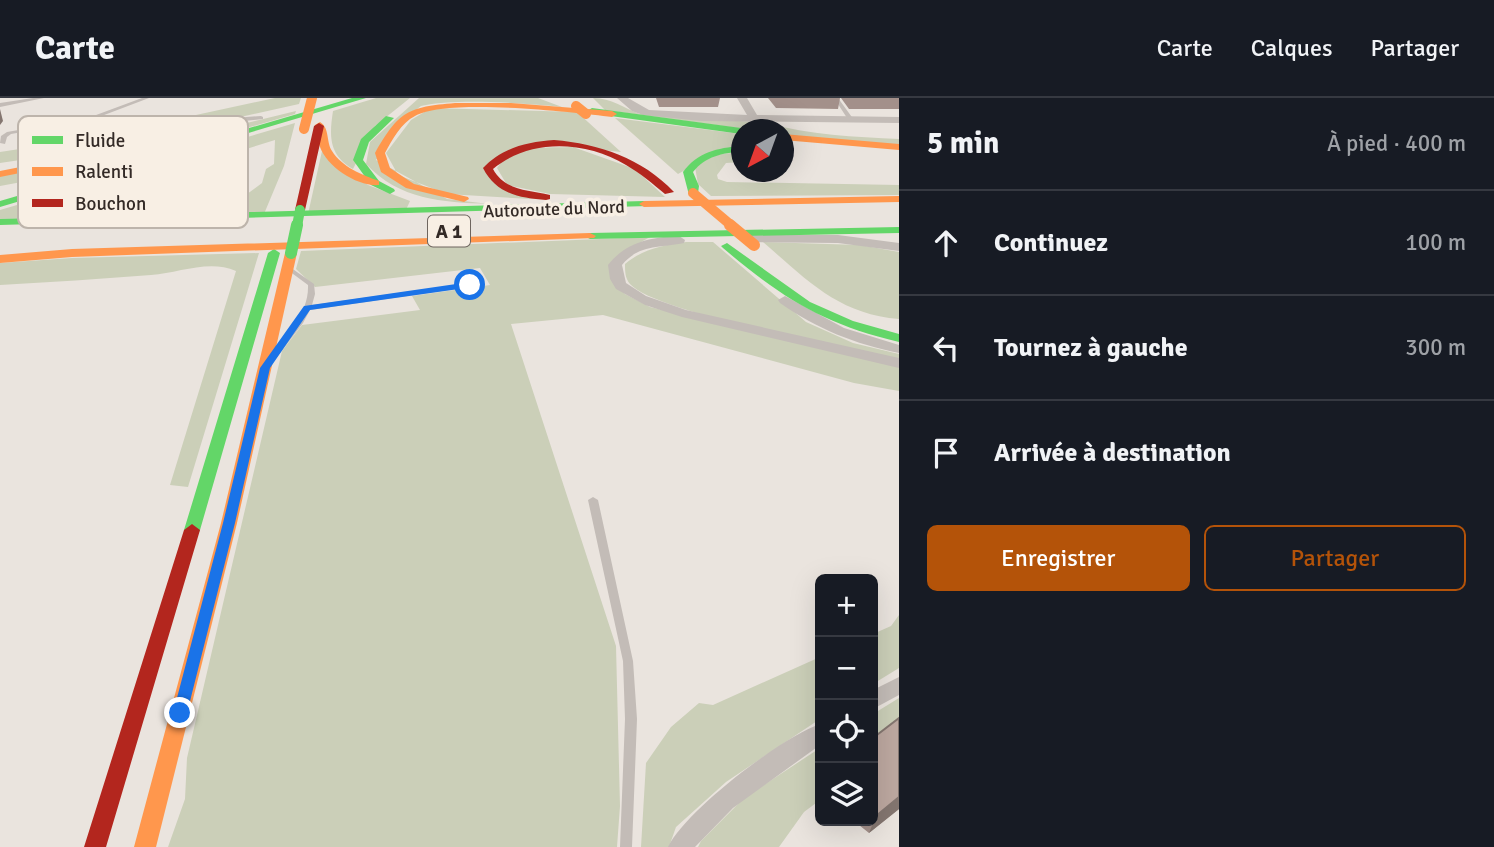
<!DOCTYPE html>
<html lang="fr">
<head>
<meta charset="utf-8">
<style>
  :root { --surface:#171b24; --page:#20242c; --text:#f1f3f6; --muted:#9ea1a6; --line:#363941; --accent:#b45309 }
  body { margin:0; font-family:Signika,sans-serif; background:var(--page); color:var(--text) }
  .controls { position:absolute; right:21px; bottom:21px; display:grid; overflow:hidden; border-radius:10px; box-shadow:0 7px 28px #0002 }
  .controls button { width:63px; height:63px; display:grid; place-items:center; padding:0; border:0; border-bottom:2px solid var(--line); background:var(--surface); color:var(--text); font:35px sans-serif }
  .compass { position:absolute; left:731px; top:21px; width:63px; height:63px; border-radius:50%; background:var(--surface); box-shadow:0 7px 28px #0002; rotate:221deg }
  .stop { position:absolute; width:21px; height:21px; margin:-16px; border:5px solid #1a73e8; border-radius:50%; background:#fff }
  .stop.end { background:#1a73e8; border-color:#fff; box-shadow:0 2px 7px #0008 }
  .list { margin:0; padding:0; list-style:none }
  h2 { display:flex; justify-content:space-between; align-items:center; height:91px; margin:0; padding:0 28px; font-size:30px }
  h2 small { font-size:23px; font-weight:400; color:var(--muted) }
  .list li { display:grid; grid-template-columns:46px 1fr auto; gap:21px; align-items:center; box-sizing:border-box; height:105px; padding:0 28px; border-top:2px solid var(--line) }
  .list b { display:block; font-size:26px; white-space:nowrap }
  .list em { font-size:23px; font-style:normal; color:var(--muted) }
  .actions { display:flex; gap:14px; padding:21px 28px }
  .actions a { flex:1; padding:16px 0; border:2px solid var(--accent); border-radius:10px; text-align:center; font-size:24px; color:var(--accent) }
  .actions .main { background:var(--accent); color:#fff }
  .icon { flex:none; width:38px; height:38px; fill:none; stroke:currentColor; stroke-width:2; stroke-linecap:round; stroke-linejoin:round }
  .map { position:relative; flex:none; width:899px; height:749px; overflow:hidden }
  header { display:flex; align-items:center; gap:42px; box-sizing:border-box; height:98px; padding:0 35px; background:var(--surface); border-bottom:2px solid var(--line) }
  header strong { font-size:33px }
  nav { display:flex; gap:38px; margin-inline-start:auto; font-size:24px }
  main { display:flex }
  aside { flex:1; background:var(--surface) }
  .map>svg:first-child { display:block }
  .green { fill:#cbcfb8; fill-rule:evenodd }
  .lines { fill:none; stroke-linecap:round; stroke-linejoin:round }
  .lane { fill:#c3bcb7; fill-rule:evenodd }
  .street { fill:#c3bcb7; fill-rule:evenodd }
  .fast { fill:#63d668; fill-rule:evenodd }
  .slow { fill:#ff974d; fill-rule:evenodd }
  .jam { fill:#b3261e; fill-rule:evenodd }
  .fast-bridge-far1 { stroke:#63d668; stroke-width:10 }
  .fast-bridge { stroke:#63d668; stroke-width:12 }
  .slow-bridge-far1 { stroke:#ff974d; stroke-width:10 }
  .slow-bridge { stroke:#ff974d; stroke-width:12 }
  .wall { fill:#a3908a }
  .shaded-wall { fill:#847670 }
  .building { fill:#bda8a0; stroke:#847670; stroke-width:2 }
  .route { fill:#1a73e8 }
  .labels { text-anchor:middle; stroke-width:7; stroke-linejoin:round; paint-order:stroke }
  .far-street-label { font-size:18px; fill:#332a26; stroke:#f8efe4 }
  .shield { fill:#f8efe4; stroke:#6e655f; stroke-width:2 }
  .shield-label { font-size:19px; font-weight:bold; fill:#332a26 }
  .key { fill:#f8efe4; stroke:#bdb4ab; stroke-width:2 }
  .key-label { font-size:19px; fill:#332a26 }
</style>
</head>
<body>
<header>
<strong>Carte</strong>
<nav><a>Carte</a><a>Calques</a><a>Partager</a></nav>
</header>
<main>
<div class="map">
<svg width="899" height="749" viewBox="0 0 899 749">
  <rect width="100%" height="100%" fill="#eae4de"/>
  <path class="green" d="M275 0H301L299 6 101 50 0 65V54L85 41Z
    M376 0H410L375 28 353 71C329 57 329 39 333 13Z
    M419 0H538L562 9C526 5 454 0 421 8 411 14 385 51 376 62L447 101 489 106C441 104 400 102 366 66L370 44Z
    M593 0C612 0 623 10 640 16L767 25C809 37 855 39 899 41V47L784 37 783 32 745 31 605 12Z
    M431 10 577 14 621 54 533 45 484 72 531 101 447 96 398 77 386 55 411 22Z
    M296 13 295 16 130 64 0 88V78L178 42Z
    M615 20 741 36V50L720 52 678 76Z
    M295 25 284 68 264 116 0 121V112ZM275 42 274 66 266 71 262 85 243 99 138 103 123 89Z
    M573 49 635 71 665 99 550 96 507 87 497 70C512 46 548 50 573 49Z
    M322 53 368 87 410 103 405 114 308 116Z
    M741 54V64L726 65 717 77 718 81 727 84 899 87V97L711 98 698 86 695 69 714 57Z
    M650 139 620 156 613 183 625 196 650 209 899 268V293L854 285 603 217 511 226 616 548 620 708 617 749H168L185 701 187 660 282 253 302 227 420 212 412 198 490 187 480 170 315 189 296 171 301 153Z
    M686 144H713L806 224 853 245 899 256V262C851 251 656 215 630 186 625 180 625 173 625 166 643 151 663 147 686 144Z
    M763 144 860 147 899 154V221C838 216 807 182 763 144Z
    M259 155 188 389 170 387 236 173C209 161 179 175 151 177 101 181 50 184 0 187V165L72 160Z
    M899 517V570L873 586V536L891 528Z
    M820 559V621L726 684 676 729 669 749H641L646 665 671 629 699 605 713 607Z
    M899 600V645L873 664V616Z
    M820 650V702L804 714 779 749H698L701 743 744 700Z"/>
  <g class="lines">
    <path class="lane" d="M33 0H44L0 9V5Z
      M142 0H149L91 22 11 36 7 39 5 46 0 45 1 38 7 34 88 20Z
      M834 0H838L854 22 853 23H849Z
      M261 18 263 19V21L234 24 122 48 119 46 234 20Z
      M287 167 314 186 315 196 312 207 470 185 473 187 470 189 310 212 303 225 277 259H274L270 257C287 235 309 216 308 187L285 170V168Z
      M593 399 598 402 633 563 637 621 632 749H620L625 621 623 563 588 402Z"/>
    <path class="street" d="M617 0H628L649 12 747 17 737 0H747L757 17 899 19V25L701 23 643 17 632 13Z
      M746 137H838L899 145V153L838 145 741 144V138Z
      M679 138 685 142 684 145C660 150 639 146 622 167L626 185 646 198 686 212 899 260V270L682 219 645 207 616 191 610 181 608 167C626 144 651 139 679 138Z
      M785 198 844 230 899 247V255C855 246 817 231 780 205L778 202Z
      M899 579V597L873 611V592Z
      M820 626V647L733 710 695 749H668C686 712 782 639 820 626Z"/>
    <path class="fast" d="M352 0H366L0 109V103Z
      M592 10 741 30 745 32H741V36L589 15 587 13Z
      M386 18 394 20 369 44 363 62 379 83 394 91 395 93 390 96 371 87 353 62 361 41Z
      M741 48V54C722 55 706 58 693 74L699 88 698 95 689 97 683 74C698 54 717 50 741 48Z
      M644 103 648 104V108L0 127V121Z
      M899 129V135L590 141 584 138 590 135Z
      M727 145 810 204 853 223 899 236V244C823 226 782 200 723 150L721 148Z
      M274 151 280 155 200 432 198 436H186L184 432 268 155Z"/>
    <path class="slow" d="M455 5H511L612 13 617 16 612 19C571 14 447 0 415 18 401 25 392 42 385 55L390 70 414 86 468 99 469 101 464 104 406 90 381 74 375 55C399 13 408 9 455 5Z
      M320 24C330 30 326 44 332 53 342 69 362 77 379 83V87C358 89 327 69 320 49 317 42 318 34 315 27Z
      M783 36 899 46V52L783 42Z
      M132 47 137 50 135 52 0 79V73Z
      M899 98V104L644 109 639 106 644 103Z
      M590 135 596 138 594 140 72 159 0 165V157L72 151Z
      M291 151 297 155 237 425 156 749H134L221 425 285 155Z"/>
    <path class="jam" d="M319 25 324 28 305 112 300 115 295 112 314 28Z
      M554 42C599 46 642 60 674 94L665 96C653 86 640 75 626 67 586 43 530 40 493 71 505 93 528 92 550 97V101L546 102C520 100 496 96 483 70 502 50 526 44 554 42Z
      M192 426 200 432 106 749H84L184 432Z"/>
    <path class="fast-bridge-far1" d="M297 128 300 112"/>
    <path class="fast-bridge" d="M291 155 297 127"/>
    <path class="slow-bridge-far1" d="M576 8 586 16
      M304 31 312 0
      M693 95 732 128"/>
    <path class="slow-bridge" d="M730 127 754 147"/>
  </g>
  <path class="wall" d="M656 0H720L718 9H659Z
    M768 0H840L838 11 776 10Z
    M841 0H899V11H849Z
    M873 640 899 711 869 735 854 723H873Z"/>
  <path class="shaded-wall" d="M0 11 3 23 0 27Z
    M899 699V711L869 735 876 718Z"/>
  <path class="building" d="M899 620V699L876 718 873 715V640Z"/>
  <path class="route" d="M470 184 473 185V189L310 212 270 270 235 425 187 615 185 620H175L173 615 223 425 260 270 304 208Z"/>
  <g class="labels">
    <g class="far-street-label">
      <text transform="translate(554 111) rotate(-2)" y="6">Autoroute du Nord</text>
    </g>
    <rect class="shield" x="428" y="117.5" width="42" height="31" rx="5"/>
    <g class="shield-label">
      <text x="449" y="140">A 1</text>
    </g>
  </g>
  <rect x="18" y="18" width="230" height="112" rx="10" class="key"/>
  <rect x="32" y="38" width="31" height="8" fill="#63d668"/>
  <rect x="32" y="69" width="31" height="9" fill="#ff974d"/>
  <rect x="32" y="101" width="31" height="8" fill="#b3261e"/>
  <g class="key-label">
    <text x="75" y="49">Fluide</text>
    <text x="75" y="80">Ralenti</text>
    <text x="75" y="112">Bouchon</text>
  </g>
</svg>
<div class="controls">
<button>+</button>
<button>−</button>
<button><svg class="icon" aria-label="locate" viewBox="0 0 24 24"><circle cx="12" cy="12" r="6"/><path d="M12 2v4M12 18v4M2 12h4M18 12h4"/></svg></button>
<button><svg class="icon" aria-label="layers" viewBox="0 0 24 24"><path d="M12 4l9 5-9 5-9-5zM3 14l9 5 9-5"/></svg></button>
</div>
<svg class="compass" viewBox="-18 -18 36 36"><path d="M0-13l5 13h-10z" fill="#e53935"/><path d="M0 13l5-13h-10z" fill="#9ea1a6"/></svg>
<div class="stop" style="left:470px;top:187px"></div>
<div class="stop end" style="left:180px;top:615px"></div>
</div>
<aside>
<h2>5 min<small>À pied · 400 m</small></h2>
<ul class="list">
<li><svg class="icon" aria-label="ahead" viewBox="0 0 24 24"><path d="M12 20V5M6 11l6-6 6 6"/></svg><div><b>Continuez</b></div><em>100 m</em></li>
<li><svg class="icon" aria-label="left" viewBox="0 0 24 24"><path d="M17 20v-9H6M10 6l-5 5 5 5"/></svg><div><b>Tournez à gauche</b></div><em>300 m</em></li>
<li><svg class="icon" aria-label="arrive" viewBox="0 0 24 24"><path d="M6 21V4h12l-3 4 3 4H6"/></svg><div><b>Arrivée à destination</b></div></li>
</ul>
<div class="actions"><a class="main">Enregistrer</a><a>Partager</a></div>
</aside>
</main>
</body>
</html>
